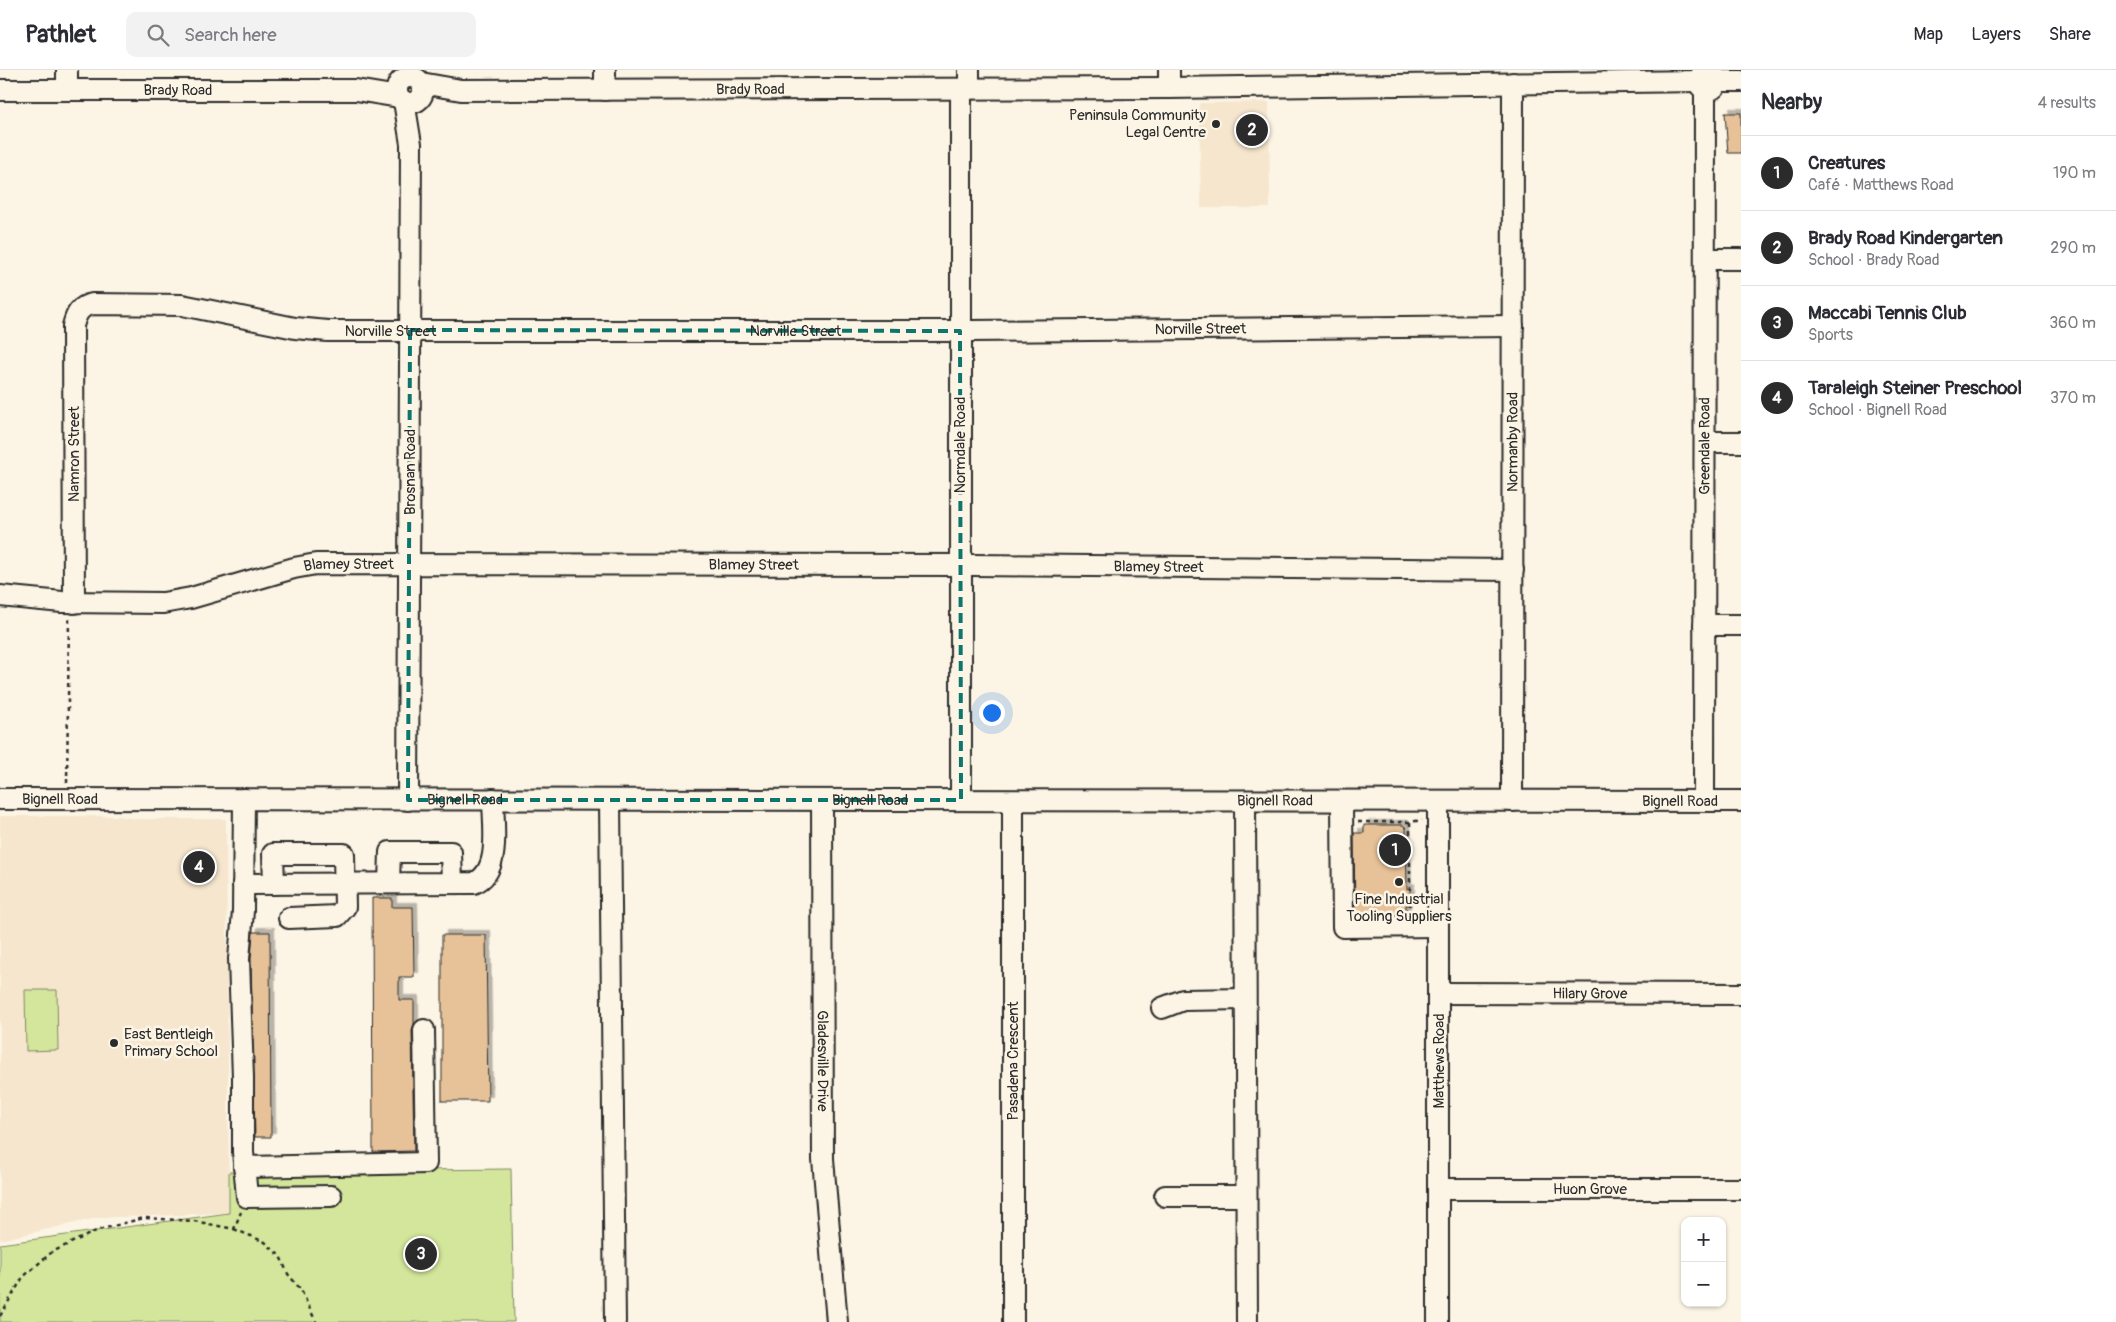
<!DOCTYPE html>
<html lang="en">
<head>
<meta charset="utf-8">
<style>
  :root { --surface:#fff; --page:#f2f2f3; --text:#2b2b33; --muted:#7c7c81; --line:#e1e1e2; --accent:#2b2b2b }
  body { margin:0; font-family:Pangolin,sans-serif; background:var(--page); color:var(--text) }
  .controls { position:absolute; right:15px; bottom:15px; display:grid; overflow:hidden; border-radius:10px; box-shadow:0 1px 4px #0004 }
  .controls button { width:45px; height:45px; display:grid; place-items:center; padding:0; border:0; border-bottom:1px solid var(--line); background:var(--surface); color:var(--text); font:25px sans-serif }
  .you { position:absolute; left:991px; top:642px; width:18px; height:18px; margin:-12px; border:4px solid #fff; border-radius:50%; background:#1a73e8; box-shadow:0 0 0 8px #1a73e833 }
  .badge { display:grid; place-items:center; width:32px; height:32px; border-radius:50%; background:var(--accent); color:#fff; font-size:16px; font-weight:700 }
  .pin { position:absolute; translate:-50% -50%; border:2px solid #fff; box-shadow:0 1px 5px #0006 }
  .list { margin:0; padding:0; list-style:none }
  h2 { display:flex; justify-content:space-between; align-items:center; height:65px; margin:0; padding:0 20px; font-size:21px }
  h2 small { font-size:16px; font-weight:400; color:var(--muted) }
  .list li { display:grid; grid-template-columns:32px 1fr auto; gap:15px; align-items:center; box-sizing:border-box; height:75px; padding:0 20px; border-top:1px solid var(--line) }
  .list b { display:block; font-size:19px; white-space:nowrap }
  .list p { margin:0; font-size:16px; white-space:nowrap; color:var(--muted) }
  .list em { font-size:16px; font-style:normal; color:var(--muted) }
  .icon { flex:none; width:28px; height:28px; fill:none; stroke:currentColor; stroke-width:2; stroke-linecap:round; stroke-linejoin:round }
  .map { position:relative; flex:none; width:1741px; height:1252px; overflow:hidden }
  header { display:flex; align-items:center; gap:30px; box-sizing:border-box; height:70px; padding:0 25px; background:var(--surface); border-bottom:1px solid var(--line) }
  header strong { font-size:24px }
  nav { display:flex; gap:28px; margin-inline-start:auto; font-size:18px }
  .search { width:350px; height:45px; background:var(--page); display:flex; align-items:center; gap:12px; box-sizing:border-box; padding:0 18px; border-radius:10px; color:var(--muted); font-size:19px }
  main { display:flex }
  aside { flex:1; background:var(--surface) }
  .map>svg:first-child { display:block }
  .built { fill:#f6e6ce }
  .green { fill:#d3e69b; stroke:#7f8863 }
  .building { fill:#e7c298; stroke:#2b2b2b; filter:url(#shadow) }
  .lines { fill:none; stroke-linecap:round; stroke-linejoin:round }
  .minor-casing { stroke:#2b2b2b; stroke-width:24 }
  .path { stroke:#2b2b2b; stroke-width:2.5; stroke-dasharray:4 4; stroke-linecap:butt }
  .minor { stroke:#fcf5e5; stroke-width:20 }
  .marked { fill:none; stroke:#0f766e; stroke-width:4; stroke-dasharray:10 6; stroke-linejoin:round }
  .poi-dot { fill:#2b2b2b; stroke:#fcf5e5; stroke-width:2 }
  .labels { text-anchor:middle; stroke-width:5; stroke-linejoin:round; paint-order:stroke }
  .street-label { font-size:15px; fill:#2b2b2b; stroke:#fcf5e5 }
  .poi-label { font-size:15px; fill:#2b2b2b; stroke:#fcf5e5; text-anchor:end }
</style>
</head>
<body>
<header>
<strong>Pathlet</strong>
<div class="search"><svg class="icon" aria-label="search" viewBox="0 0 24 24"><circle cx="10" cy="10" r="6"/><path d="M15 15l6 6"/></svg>Search here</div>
<nav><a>Map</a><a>Layers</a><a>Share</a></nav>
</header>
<main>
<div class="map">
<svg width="1741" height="1252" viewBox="0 0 1741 1252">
  <defs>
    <filter id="shadow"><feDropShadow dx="4.5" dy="-4.5" stdDeviation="0" flood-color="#0004"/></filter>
  </defs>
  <rect width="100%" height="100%" fill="#fcf5e5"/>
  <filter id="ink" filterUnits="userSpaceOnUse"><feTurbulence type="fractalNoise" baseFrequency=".02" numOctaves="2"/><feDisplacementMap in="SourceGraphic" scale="10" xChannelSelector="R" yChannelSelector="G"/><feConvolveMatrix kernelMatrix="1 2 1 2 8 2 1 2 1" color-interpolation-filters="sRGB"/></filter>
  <g filter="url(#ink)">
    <path class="built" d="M1269 32 1270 138H1201L1199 33Z
      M0 746H119L138 749H226L229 1143 97 1148 0 1170Z"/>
    <path class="green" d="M25 920H57L58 980 26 981Z
      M511 1099 514 1252H0V1174L229 1143V1102Z"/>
    <path class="building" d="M1725 43H1741V83H1728Z
      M1364 755H1403L1406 758 1407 819 1410 818V835H1406V844L1355 845 1354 763H1364Z
      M372 828H392V837H413L414 907H399V930H414V954L412 960 414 1081 373 1082Z
      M253 862H270L271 1067H255L251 889Z
      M442 865H486L488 1031H442Z"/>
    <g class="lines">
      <g class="minor-casing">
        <g id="minor">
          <path d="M67 0V19"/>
          <path d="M969 0V19"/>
          <circle cx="1708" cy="11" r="9"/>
          <circle cx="410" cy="20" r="13"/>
          <path d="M1717 11H1741"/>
          <path id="s1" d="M421 13 461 20 1169 18 1700 11"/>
          <path d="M1169 18V0"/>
          <path id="s2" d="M0 20H356L399 27"/>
          <path d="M605 20V0"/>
          <path d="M404 31 411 74 408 730"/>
          <path d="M1705 189H1741"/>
          <path d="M1705 372H1741"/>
          <path id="s3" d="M0 526 62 532 163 533 191 528 294 498 316 494 973 495 1513 500"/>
          <path id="s4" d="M74 533 73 256C76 244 80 236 92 234L182 235 295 258 328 261H971L1513 256"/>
          <path d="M1704 555H1741"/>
          <path id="s5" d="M0 729 1741 731"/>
          <path d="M244 729 243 841 239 889 243 1007V1082L247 1127 331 1126"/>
          <path d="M610 730 615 1252"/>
          <path id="s6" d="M822 730 823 1089 837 1252"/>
          <path d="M961 730V19"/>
          <path d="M1013 731V1252"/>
          <path id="s7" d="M1512 731 1513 13"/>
          <path id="s8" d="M1704 731 1705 20"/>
          <path d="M1245 732 1247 1252"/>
          <path d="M1342 732 1343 857 1438 856"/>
          <path d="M389 813 390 782H451L452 813"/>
          <path d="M243 814 474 813C502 802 493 754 493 729"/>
          <path d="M274 814 273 784H344L345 837 337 846 289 848"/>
          <path id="s9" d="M1439 923 1741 924"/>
          <path d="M1162 938 1183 930 1245 929"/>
          <path d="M244 1097 426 1093 424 960"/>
          <path id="s10" d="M1439 1119H1741"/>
          <path d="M1165 1126H1246"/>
          <path d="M1438 1252V731"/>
        </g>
      </g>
      <path class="path" d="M67 713 69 548
        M1358 752H1410L1422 750
        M1410 752V841
        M234 1159 265 1172 280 1186 288 1204 301 1220 316 1252
        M0 1246 23 1207 52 1182 98 1160 144 1148 194 1151 234 1159 241 1142"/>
      <use href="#minor" class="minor"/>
    </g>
  </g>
  <path class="marked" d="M410 260 960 261 961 730H408Z"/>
  <g class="poi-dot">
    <circle cx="1216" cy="54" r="5"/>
    <circle cx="1399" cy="812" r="5"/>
    <circle cx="114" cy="973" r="5"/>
  </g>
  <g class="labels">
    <g class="street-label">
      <text dy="5" stroke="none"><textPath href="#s1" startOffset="330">Brady Road</textPath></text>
      <text dy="5" stroke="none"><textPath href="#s2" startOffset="178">Brady Road</textPath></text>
      <text dy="5" stroke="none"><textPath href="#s4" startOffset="1419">Norville Street</textPath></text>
      <text dy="5" stroke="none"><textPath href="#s4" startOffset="609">Norville Street</textPath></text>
      <text dy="5" stroke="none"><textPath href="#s4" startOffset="1014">Norville Street</textPath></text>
      <text dy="5" stroke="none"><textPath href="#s7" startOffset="359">Normanby Road</textPath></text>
      <text transform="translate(960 375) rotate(-90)" y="5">Normdale Road</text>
      <text dy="5" stroke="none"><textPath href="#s8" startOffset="355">Greendale Road</textPath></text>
      <text transform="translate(74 384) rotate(-90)" y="5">Namron Street</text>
      <text transform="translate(410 402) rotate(-90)" y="5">Brosnan Road</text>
      <text dy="5" stroke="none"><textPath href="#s3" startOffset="354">Blamey Street</textPath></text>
      <text dy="5" stroke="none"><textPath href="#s3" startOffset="759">Blamey Street</textPath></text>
      <text dy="5" stroke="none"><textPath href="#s3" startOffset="1164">Blamey Street</textPath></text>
      <text dy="5" stroke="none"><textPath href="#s5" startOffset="60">Bignell Road</textPath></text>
      <text dy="5" stroke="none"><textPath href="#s5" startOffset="465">Bignell Road</textPath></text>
      <text dy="5" stroke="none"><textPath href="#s5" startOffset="870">Bignell Road</textPath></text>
      <text dy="5" stroke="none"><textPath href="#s5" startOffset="1680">Bignell Road</textPath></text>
      <text dy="5" stroke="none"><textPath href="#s5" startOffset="1275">Bignell Road</textPath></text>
      <text dy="5" stroke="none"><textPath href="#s9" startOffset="151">Hilary Grove</textPath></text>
      <text dy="5" stroke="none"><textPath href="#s6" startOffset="261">Gladesville Drive</textPath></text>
      <text transform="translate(1013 991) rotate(-90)" y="5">Pasadena Crescent</text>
      <text transform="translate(1439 991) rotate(-90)" y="5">Matthews Road</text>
      <text dy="5" stroke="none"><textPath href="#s10" startOffset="151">Huon Grove</textPath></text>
    </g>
    <g class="poi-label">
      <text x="1206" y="50">Peninsula Community<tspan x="1206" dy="17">Legal Centre</tspan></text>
      <text x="1399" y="834" text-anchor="middle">Fine Industrial<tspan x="1399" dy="17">Tooling Suppliers</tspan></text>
      <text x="124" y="969" text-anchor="start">East Bentleigh<tspan x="124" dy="17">Primary School</tspan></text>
    </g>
  </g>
</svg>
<div class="controls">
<button>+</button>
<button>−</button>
</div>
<div class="you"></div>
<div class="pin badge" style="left:1395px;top:780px">1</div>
<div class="pin badge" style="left:1252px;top:60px">2</div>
<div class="pin badge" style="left:421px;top:1184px">3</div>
<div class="pin badge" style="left:199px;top:797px">4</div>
</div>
<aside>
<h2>Nearby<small>4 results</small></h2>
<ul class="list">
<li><span class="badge">1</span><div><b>Creatures</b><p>Café · Matthews Road</p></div><em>190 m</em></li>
<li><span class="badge">2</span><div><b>Brady Road Kindergarten</b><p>School · Brady Road</p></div><em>290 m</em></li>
<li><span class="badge">3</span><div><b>Maccabi Tennis Club</b><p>Sports</p></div><em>360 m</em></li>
<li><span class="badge">4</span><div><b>Taraleigh Steiner Preschool</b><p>School · Bignell Road</p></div><em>370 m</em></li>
</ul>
</aside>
</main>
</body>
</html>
